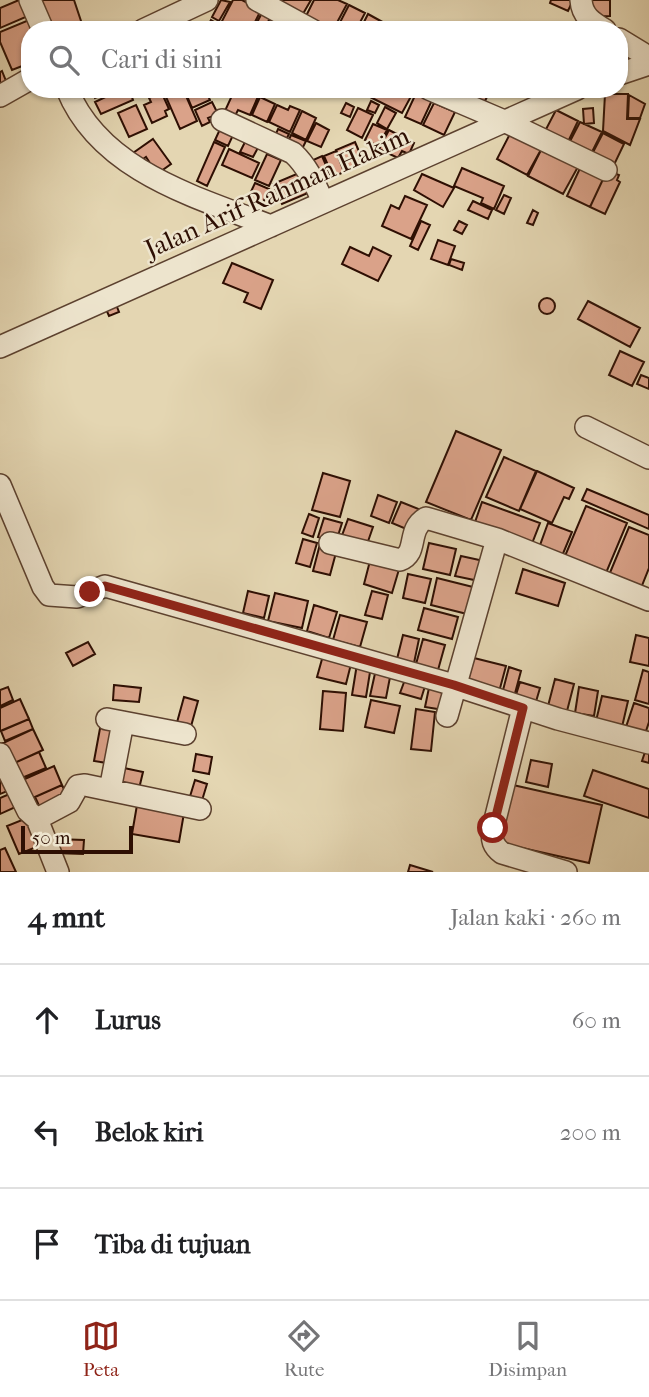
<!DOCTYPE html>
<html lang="id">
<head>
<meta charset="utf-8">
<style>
  :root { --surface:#fff; --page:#f6f6f6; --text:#202124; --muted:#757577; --line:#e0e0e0; --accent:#8f2418 }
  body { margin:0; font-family:"IM FELL French Canon",serif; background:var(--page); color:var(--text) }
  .scale { position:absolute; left:21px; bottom:18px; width:112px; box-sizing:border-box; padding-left:7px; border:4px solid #2e0f03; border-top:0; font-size:19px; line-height:24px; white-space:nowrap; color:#2e0f03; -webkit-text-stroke:5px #ede4cd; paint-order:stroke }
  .stop { position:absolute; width:21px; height:21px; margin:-16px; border:5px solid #8f2418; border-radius:50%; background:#fff }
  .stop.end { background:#8f2418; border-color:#fff; box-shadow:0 2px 7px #0008 }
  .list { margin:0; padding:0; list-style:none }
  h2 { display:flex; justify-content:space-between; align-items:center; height:91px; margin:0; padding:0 28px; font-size:30px }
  h2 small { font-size:23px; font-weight:400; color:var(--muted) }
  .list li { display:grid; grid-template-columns:46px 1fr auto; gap:21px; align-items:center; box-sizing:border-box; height:112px; padding:0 28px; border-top:2px solid var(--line) }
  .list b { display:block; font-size:26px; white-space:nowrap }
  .list em { font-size:23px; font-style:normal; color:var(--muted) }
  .icon { flex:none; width:38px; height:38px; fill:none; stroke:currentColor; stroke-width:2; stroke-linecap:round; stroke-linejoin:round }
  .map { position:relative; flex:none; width:649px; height:872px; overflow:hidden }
  .search { position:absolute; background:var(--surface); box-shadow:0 2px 5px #0004; left:21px; right:21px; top:21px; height:77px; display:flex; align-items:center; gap:18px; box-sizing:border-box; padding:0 24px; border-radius:28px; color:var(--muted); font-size:26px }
  .sheet { height:427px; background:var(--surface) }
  nav { display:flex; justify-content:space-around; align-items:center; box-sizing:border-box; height:98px; border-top:2px solid var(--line); background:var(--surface); font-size:19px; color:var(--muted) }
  nav a { display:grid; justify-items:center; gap:4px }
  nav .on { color:var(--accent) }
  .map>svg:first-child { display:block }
  .building { fill:#daa289; stroke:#2e0f03; stroke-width:2 }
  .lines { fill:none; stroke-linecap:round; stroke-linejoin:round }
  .minor-casing { stroke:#5c412f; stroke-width:24 }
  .minor { stroke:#ede4cd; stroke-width:21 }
  .route { stroke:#8f2418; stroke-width:9 }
  .labels { text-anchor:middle; stroke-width:5; stroke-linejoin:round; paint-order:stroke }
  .street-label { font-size:26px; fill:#2e0f03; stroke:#ede4cd }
</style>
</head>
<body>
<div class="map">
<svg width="649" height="872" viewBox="0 0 649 872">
  <rect width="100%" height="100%" fill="#e4d6b2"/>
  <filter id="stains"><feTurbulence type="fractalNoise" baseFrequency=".00286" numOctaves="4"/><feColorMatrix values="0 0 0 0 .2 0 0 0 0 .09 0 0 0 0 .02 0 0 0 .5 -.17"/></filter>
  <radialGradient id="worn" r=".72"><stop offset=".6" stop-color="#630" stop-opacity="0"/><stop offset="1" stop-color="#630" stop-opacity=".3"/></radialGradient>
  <path class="building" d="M19 0H22L28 16 0 28V8Z
    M38 0H74L84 30H49Z
    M221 0 230 2 219 21 212 17Z
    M233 0H242L261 10 251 30H234L221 23Z
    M266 0H311L300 19Z
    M314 0H338L347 4 333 30H318L303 22Z
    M551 0H573L568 11 550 3Z
    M587 0H610V16L588 17Z
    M349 5 365 13 356 30H336Z
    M263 11 271 16 264 30H253Z
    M368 14 397 30H360Z
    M273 16 298 30H266Z
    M29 20 34 30H30V63L12 70 0 42V32Z
    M211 20 218 24 229 30H206Z
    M2 71 6 81 0 84V72Z
    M92 89H102L105 94 95 98Z
    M122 89H129L133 100 101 114 95 102Z
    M132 89H152L136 96Z
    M160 89 169 109 165 111 167 116 152 123 144 105 151 102 149 98 154 96 153 91Z
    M183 89 197 121 180 129 166 97Z
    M184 89H205L210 100 192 108Z
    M235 89H255L260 92 250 115 238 110 234 118 224 113Z
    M374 89H415L402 113 370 97Z
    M418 89 434 96 421 124 405 117Z
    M443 89H491L484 103 458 90 455 95Z
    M605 94H628L627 119H640L630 145 603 131Z
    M629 95 645 104 640 118H628Z
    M260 97 275 104 267 122 252 115Z
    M371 101 379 105 375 113 367 110Z
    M212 102 218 114 208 118 210 122 202 126 195 110Z
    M346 103 354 107 350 117 341 113Z
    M434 103 455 112 444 135 423 125Z
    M136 105 147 129 129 137 118 113Z
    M277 105 288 110 290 106 300 110 290 132 269 122Z
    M385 107 396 113 387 129 377 123Z
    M358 108 373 115 362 138 347 130Z
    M593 108 594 123 584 124 583 109Z
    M556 110 578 121 566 146 543 135Z
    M302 111 316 118 306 140 292 133Z
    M580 122 602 132 589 158 567 147Z
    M316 123 329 130 321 147 307 141Z
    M373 124 387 130 378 146 365 140Z
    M221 127 234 133 228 146 215 140Z
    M278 129 289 134 284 144 274 139Z
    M389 130 414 143 409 154 402 151 398 158 379 149Z
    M512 130 543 146 527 175 497 159Z
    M603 133 624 144 612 169 590 158Z
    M291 135 306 141 301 151 287 144Z
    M247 138 260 144 253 157 240 152Z
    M153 139 171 164 157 174 146 157 139 162 133 153Z
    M214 142 225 147 207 186 197 181Z
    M355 142 364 163 345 171 336 150Z
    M543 146 579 165 563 194 528 176Z
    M229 149 259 163 252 178 222 165Z
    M336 151 344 172 333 177 324 156Z
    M267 154 281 160 269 186 255 180Z
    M322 156 331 177 320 182 311 161Z
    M582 164 605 175 590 207 567 196Z
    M462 168 504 186 494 209 481 203 483 198 454 186Z
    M611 172 619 175 617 180 620 182 605 214 590 207 605 175Z
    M299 173 308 193 282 204 273 184Z
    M422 174 454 188 443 207 414 190Z
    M255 183 269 189 262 205 248 198Z
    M504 195 511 198 504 214 496 210Z
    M405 196 427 205 411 239 382 226 391 205 399 209Z
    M473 201 492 210 488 219 468 210Z
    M533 210 538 213 533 225 527 223Z
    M421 221 430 225 418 250 410 246Z
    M459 221 467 225 462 234 454 230Z
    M438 240 455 246 448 265 431 259Z
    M350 247 369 256 373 247 391 256 378 281 342 264Z
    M451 259 464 263 462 270 449 265Z
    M232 263 273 280 261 309 244 302 248 293 223 283Z
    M539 306a8 8 0 1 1 16 0a8 8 0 1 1-16 0Z
    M588 301 640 328 630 347 578 319Z
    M115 302 119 312 109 316 105 307Z
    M620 351 644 362 632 386 609 375Z
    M641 375 649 378V389L637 384Z
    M456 431 501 450 471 520 426 502Z
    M504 457 536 471 519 511 486 497Z
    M537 471 574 488 569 499 564 497 552 523 520 509Z
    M323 473 350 481 340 517 312 510Z
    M587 489 649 515V529L582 500Z
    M378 495 397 502 389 523 371 516Z
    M401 502 421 510 411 531 392 523Z
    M482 502 540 523 531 546 474 525Z
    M586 506 627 523 606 573 565 556Z
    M309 514 319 518 313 537 302 533Z
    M324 518 342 523 336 542 318 537Z
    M348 519 373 527 365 550 340 541Z
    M548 523 572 532 562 556 539 548Z
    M629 527 649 535V568L641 588 609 575Z
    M303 539 317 543 310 567 296 563Z
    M429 543 456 549 450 575 423 569Z
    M320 544 337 549 330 575 313 571Z
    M461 556 484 561 479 581 455 576Z
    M371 557 400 566 392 593 364 584Z
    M523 569 565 583 558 606 516 593Z
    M408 574 431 579 425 603 403 598Z
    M437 578 477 588 471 615 431 605Z
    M248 591 269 596 264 618 243 613Z
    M372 591 388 595 382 619 365 615Z
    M275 593 308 601 302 628 268 621Z
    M314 605 337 612 329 638 307 631Z
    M424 608 458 617 452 639 418 630Z
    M340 615 367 622 360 647 333 640Z
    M403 635 419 639 414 663 397 659Z
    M636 635 649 638V666L630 662Z
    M423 639 445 645 438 670 416 664Z
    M88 642 95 654 73 666 66 653Z
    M324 652 352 660 346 684 317 677Z
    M474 658 506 666 499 692 467 684Z
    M357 664 371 666 366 697 352 695Z
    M509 667 521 671 514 697 502 694Z
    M376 669 391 672 386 698 370 696Z
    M643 670 649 672V704L635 700Z
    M406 677 426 683 421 699 400 693Z
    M555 679 574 684 567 711 548 706Z
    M520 682 540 688 535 705 515 698Z
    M430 683 449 687 444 710 425 707Z
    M114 685 141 688 139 702 113 700Z
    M8 687 13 700 0 706V690Z
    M579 687 598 691 594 716 575 713Z
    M323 691 346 693 343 731 320 729Z
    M602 696 628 701 622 727 596 721Z
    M184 697 198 701 190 730 176 726Z
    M20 699 29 719 0 731V708Z
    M371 700 400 706 394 733 365 727Z
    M634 703 649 708V722L645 734 626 727Z
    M416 709 435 712 431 751 411 749Z
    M29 719 33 729 5 741 1 731Z
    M101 723 114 725 107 763 94 761Z
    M33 729 43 750 10 765 1 744Z
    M647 746H649V763L642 761Z
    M39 752 46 768 17 780 10 765Z
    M196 754 212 757 209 774 193 771Z
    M531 760 552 764 548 787 526 782Z
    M54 766 62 785 26 801 18 782Z
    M124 768 143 772 138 793 119 789Z
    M593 770 649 789V818L584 796Z
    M10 777 15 788 0 794V781Z
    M195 780 207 784 200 807 188 803Z
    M62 785 69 800 42 812 35 797Z
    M513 785 602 805 589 863 500 843Z
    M14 792 20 805 0 814V798Z
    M137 805 184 813 179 842 132 834Z
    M27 818 39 846 19 854 7 826Z
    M55 839 84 840 83 854 55 853Z
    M5 848 16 872H0V850Z
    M410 865 433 872H408Z"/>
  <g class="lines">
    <g class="minor-casing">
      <path id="minor" d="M30 0 43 30
        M257 0 312 30
        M581 0C582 16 592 22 605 30
        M143 30 207 0
        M619 39 642 53 648 64
        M619 74 649 64
        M67 89C100 171 196 197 271 226
        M429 89 504 121 606 170
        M0 96 30 79
        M222 120 293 153C308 167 315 184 323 202
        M0 347 577 89
        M586 427 649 458
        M0 485 43 587 49 595 77 597 105 586 454 685 558 719 649 743
        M330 543 400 560C419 553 406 530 426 518L497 539 649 600
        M523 708 493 828C491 840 493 846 502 853L566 872
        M447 716 497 539
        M107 719 185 734
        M0 754 28 811 37 819 58 872
        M110 790 123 722
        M37 819 69 802 78 786 85 785 200 809"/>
    </g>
    <use href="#minor" class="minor"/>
  </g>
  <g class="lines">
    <path class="route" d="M90 592 105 586 454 685 523 708 493 828"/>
  </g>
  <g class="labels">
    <g class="street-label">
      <text transform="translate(277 192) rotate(-24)" y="9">Jalan Arif Rahman Hakim</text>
    </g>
  </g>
  <rect width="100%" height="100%" filter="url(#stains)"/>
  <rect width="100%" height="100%" fill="url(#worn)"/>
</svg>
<div class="scale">50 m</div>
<div class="stop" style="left:493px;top:828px"></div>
<div class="stop end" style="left:90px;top:592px"></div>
<div class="search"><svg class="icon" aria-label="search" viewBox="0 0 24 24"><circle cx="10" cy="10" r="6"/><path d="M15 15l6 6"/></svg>Cari di sini</div>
</div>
<section class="sheet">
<h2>4 mnt<small>Jalan kaki · 260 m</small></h2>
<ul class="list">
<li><svg class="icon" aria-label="ahead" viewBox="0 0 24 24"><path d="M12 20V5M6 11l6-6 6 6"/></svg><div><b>Lurus</b></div><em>60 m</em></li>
<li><svg class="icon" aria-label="left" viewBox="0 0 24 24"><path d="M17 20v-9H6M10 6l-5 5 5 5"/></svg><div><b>Belok kiri</b></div><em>200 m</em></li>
<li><svg class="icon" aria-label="arrive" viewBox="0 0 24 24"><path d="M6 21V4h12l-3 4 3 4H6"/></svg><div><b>Tiba di tujuan</b></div></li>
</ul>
</section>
<nav>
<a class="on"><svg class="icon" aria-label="map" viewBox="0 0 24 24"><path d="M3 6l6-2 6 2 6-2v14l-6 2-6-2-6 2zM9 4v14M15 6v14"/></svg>Peta</a>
<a><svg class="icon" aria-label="directions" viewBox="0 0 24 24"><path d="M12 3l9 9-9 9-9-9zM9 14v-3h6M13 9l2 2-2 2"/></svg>Rute</a>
<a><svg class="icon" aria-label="saved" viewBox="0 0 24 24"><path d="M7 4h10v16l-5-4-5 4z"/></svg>Disimpan</a>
</nav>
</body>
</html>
